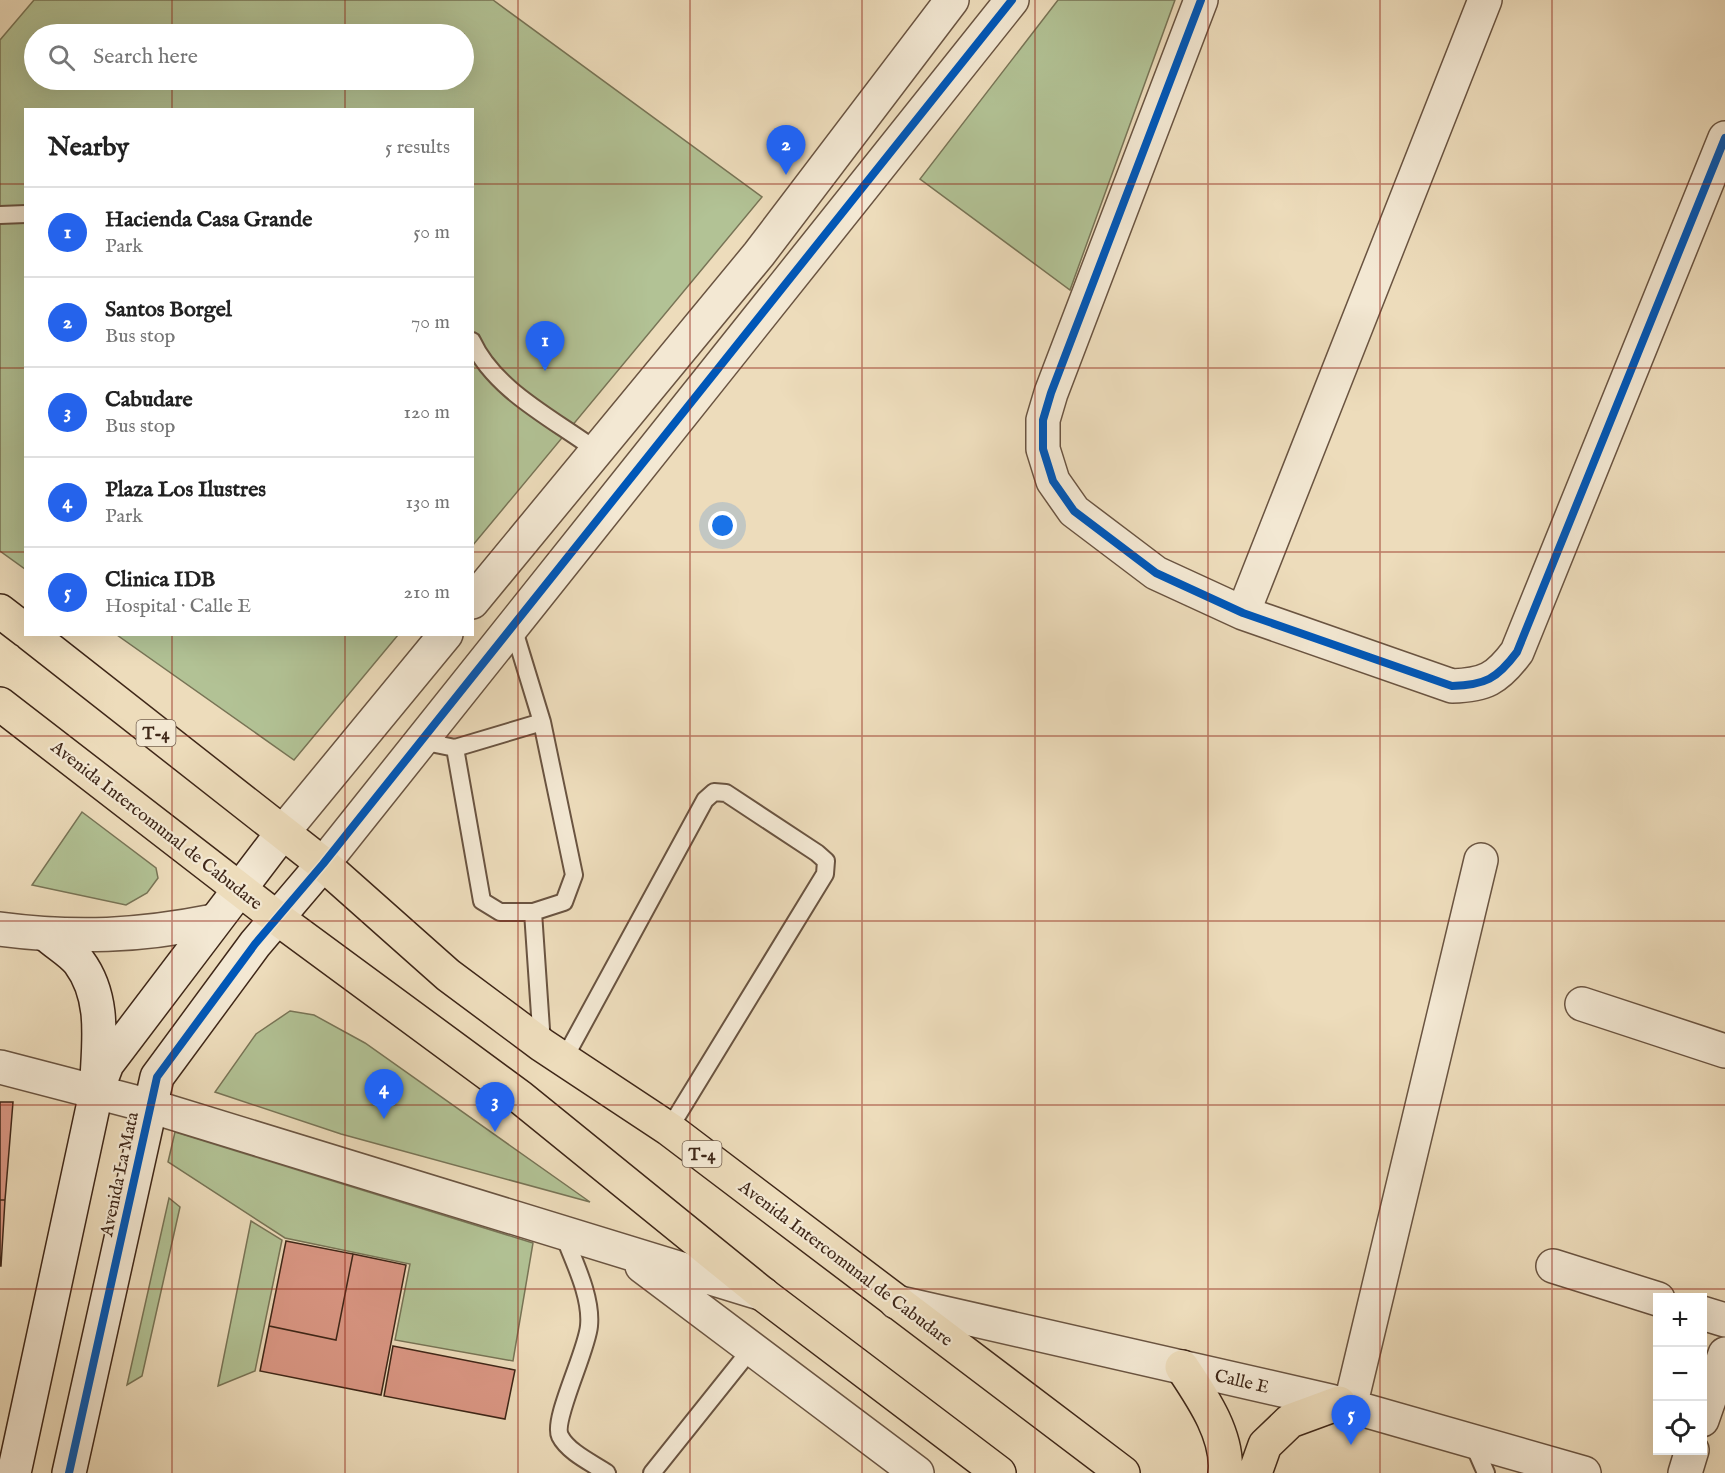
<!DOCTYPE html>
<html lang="en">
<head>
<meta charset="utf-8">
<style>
  :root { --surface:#fff; --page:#f2f2f2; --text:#222; --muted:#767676; --line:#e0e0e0; --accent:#2563eb }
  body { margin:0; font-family:"IM FELL English",serif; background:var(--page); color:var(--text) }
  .controls { position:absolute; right:18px; bottom:18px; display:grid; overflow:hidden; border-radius:0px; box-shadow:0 6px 24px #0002 }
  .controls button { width:54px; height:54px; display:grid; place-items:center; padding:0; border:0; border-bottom:2px solid var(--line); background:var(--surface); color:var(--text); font:30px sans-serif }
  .you { position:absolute; left:723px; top:526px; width:21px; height:21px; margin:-15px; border:4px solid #fff; border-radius:50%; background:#1a73e8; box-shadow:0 0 0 9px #1a73e833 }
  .badge { display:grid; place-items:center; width:39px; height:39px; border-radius:50%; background:var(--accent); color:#fff; font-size:20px; font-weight:700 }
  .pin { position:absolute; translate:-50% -50px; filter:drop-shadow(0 2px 3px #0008) }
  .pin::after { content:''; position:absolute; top:32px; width:21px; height:18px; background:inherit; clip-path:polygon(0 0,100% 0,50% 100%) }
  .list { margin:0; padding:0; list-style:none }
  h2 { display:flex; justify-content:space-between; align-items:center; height:78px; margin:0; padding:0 24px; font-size:26px }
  h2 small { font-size:20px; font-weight:400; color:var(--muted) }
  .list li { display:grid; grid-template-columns:39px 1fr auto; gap:18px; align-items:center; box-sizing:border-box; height:90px; padding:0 24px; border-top:2px solid var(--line) }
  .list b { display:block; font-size:22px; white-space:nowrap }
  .list p { margin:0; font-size:20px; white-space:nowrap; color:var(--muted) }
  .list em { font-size:20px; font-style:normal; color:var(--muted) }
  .icon { flex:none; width:33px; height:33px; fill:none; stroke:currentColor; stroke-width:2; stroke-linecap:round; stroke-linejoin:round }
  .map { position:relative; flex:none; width:1725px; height:1473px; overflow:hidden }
  .search { position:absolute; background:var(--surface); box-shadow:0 6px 24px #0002; left:24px; top:24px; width:450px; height:66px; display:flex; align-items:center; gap:15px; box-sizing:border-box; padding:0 21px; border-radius:33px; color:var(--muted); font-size:22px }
  .panel { position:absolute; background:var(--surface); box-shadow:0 6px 24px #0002; left:24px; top:108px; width:450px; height:528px; border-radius:0px }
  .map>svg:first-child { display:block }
  .green { fill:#b2c295; stroke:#787456; stroke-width:1.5; fill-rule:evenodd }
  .building { fill:#da9784; stroke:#3f2718; stroke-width:1.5 }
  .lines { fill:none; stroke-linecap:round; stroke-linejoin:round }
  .lane-casing { stroke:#6a5441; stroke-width:20 }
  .street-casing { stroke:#6a5441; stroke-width:36 }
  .secondary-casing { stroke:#3f2718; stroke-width:36 }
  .highway-casing { stroke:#3f2718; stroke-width:36 }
  .lane { stroke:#f3e8d3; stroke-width:16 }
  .street { stroke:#f3e8d3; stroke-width:33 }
  .secondary { stroke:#f3e8d3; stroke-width:33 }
  .highway { stroke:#eddcbb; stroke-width:33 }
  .cycleway-casing { stroke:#f3e8d3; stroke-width:11 }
  .cycleway { stroke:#0057b8; stroke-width:8 }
  .grid { fill:none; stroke:#8f2418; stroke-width:1.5; stroke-opacity:0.55 }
  .labels { text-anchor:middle; stroke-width:4.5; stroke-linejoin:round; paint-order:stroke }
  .shield { fill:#f3e8d3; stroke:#756150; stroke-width:1.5 }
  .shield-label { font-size:16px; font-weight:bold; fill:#3f2718 }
  .street-label { font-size:18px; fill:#3f2718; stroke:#f3e8d3 }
</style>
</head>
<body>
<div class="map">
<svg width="1725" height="1473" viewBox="0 0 1725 1473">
  <rect width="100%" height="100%" fill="#eddcbb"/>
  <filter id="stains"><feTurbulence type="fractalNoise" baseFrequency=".00333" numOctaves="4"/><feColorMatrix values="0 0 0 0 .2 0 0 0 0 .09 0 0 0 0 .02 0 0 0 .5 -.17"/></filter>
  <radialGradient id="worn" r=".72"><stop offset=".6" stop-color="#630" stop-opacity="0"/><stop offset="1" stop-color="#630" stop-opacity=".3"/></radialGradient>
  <path class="green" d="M34 0H493L762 197 473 545 472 110H26L25 569 0 551V40ZM34 34H464V80H34Z
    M1058 0H1175L1070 290 920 179Z
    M117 635 398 634V635L294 760Z
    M82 812 156 868 158 878 147 893 126 905 32 885Z
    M290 1011 314 1015 365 1043 590 1202 341 1134 215 1092 256 1034Z
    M175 1132 533 1243 513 1361 395 1340 410 1264 285 1238 168 1162Z
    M169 1198 180 1207 142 1376 127 1385Z
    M251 1221 282 1240 255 1371 218 1386Z"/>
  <path class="building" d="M0 1102H13L5 1200H0Z
    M0 1200H5L1 1266H0Z
    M286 1241 353 1254 336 1340 269 1326Z
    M353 1254 406 1265 381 1395 260 1371 269 1326 336 1340Z
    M393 1346 515 1370 505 1419 384 1396Z"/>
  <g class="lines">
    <g class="lane-casing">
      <path id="lane" d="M0 215 26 214
        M472 341C495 391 554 419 597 451
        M513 627 542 722 574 875 564 902 533 912 542 1044
        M421 741 455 748 482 901 500 912H533
        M455 748 542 722
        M564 1059 705 800 714 792 726 793 817 853 826 861 825 874 669 1129
        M563 1233C573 1260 592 1296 589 1326 587 1351 552 1420 560 1436 568 1452 592 1463 607 1473
        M1472 1441 1486 1473
        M652 1473 752 1348"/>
    </g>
    <g class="street-casing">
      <path id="street" d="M1201 0 1051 393 1043 420V449L1053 481 1074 511 1156 573 1243 613 1452 686C1485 685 1497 679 1517 652L1725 138
        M472 602 759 254 952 0
        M1243 613 1485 0
        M283 832 446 634
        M323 864 1012 0
        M0 929C76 939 139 936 214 921
        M1582 1004 1725 1051
        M0 1067 150 1106 763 1294
        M642 1266 917 1473
        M1553 1266 1658 1299
        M896 1302 1339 1403 1584 1473
        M1702 1313 1725 1320
        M1350 1407 1481 860
        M1702 1420 1725 1354
        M1685 1473 1692 1450"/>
    </g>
    <g class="secondary-casing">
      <path id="secondary" d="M47 935C57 944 71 952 79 962 105 997 99 1039 97 1079
        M14 1473 96 1093 107 1064 283 832
        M69 1473 157 1077 255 944 323 864"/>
    </g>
    <g class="highway-casing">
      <path id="highway" d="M0 611 26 631
        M30 634 323 864 448 975 542 1045 669 1129 1123 1473
        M0 704 277 918 520 1097 764 1295 999 1473
        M1182 1367C1202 1397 1229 1436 1225 1473
        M1255 1473 1265 1445 1290 1421 1339 1403"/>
    </g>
    <use href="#lane" class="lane"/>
    <use href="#street" class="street"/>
    <use href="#secondary" class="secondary"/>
    <use href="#highway" class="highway"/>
    <g class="cycleway-casing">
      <path id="cycleway" d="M1201 0 1051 393 1043 420V449L1053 481 1074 511 1156 573 1243 613 1452 686C1485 685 1497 679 1517 652L1725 138
        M69 1473 157 1077 255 944 323 864 1012 0"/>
    </g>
    <use href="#cycleway" class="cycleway"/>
  </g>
  <path class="grid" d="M172 0V34M345 0V34M518 0V1473M690 0V1473M862 0V1473M1035 0V1473M1208 0V1473M1380 0V1473M1552 0V1473M172 80V110M345 80V110M0 184H26M472 184H1725M0 368H26M472 368H1725M0 552H26M472 552H1725M172 634V1473M345 634V1473M0 736H1725M0 921H1725M0 1105H1725M0 1289H1725"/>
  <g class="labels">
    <g class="shield">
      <rect x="136.5" y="720" width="39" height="26" rx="4.5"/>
      <rect x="682.5" y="1141" width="39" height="26" rx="4.5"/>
    </g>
    <g class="shield-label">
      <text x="156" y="739">T-4</text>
      <text x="702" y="1160">T-4</text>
    </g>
    <g class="street-label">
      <text transform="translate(157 825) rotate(38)" y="6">Avenida Intercomunal de Cabudare</text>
      <text transform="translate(119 1174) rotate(-78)" y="6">Avenida La Mata</text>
      <text transform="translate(846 1263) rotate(37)" y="6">Avenida Intercomunal de Cabudare</text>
      <text transform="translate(1242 1381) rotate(13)" y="6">Calle E</text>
    </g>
  </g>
  <rect width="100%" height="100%" filter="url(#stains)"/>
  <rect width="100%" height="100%" fill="url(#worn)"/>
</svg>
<div class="controls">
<button>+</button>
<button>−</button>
<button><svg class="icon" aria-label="locate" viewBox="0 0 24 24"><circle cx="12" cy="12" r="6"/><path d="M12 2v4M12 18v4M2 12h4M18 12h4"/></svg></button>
</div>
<div class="you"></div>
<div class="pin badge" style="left:545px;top:371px">1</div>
<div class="pin badge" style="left:786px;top:175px">2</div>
<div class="pin badge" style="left:495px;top:1132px">3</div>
<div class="pin badge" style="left:384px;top:1119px">4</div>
<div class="pin badge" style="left:1351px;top:1445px">5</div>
<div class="search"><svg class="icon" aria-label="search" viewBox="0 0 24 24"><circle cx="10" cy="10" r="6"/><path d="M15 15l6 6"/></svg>Search here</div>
<section class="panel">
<h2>Nearby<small>5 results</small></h2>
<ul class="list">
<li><span class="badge">1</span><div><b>Hacienda Casa Grande</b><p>Park</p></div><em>50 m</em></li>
<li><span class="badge">2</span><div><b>Santos Borgel</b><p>Bus stop</p></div><em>70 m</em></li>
<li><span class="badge">3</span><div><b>Cabudare</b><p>Bus stop</p></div><em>120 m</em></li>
<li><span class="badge">4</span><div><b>Plaza Los Ilustres</b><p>Park</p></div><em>130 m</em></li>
<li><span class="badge">5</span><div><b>Clinica IDB</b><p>Hospital · Calle E</p></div><em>210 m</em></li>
</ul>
</section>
</div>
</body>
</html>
